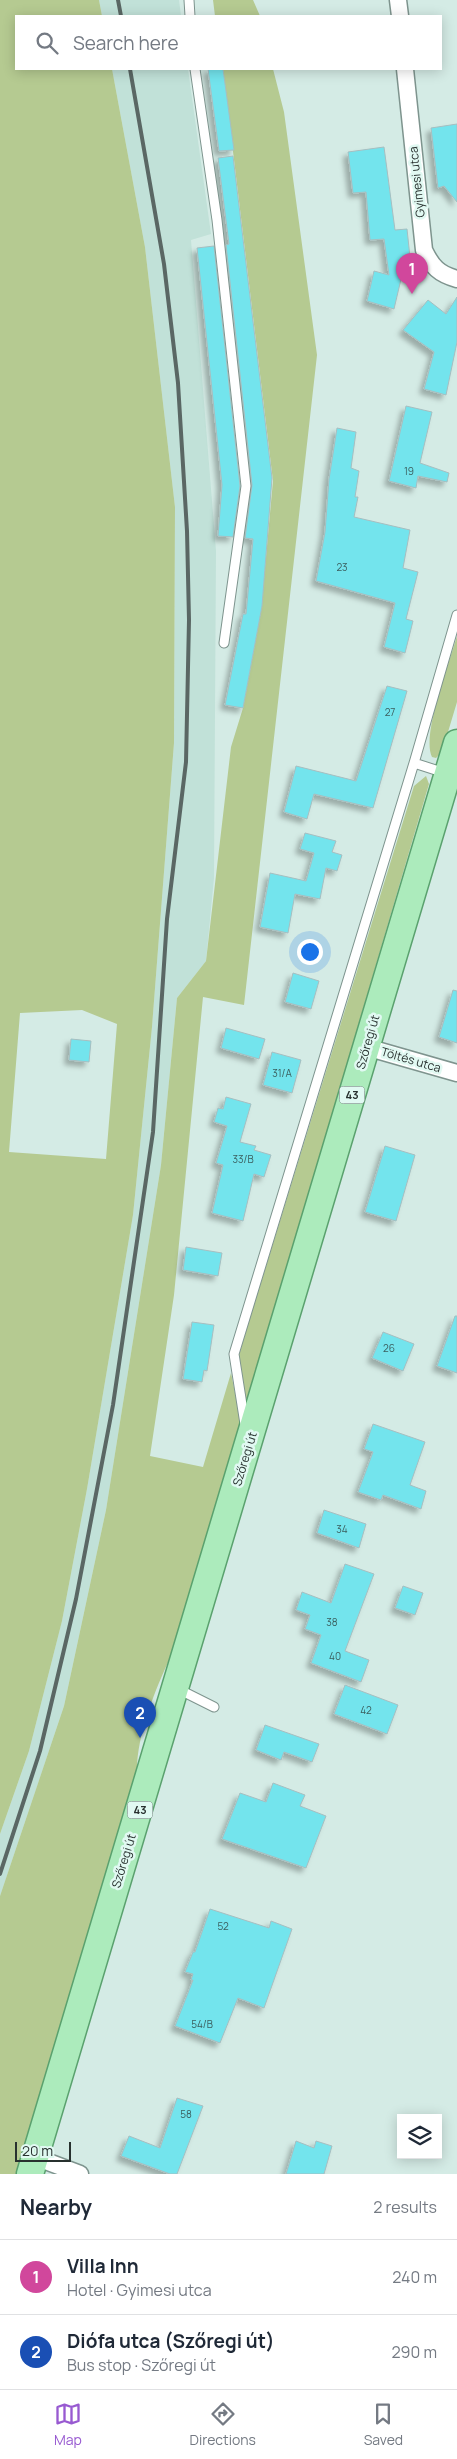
<!DOCTYPE html>
<html lang="en">
<head>
<meta charset="utf-8">
<style>
  :root { --surface:#fff; --page:#f2f2f3; --text:#1f2937; --muted:#747a83; --line:#e0e1e3; --accent:#985ad1 }
  body { margin:0; font-family:Manrope,sans-serif; background:var(--page); color:var(--text) }
  .controls { position:absolute; right:15px; bottom:15px; display:grid; overflow:hidden; border-radius:0px; box-shadow:0 2px 12px #0003 }
  .controls button { width:45px; height:45px; display:grid; place-items:center; padding:0; border:0; border-bottom:1px solid var(--line); background:var(--surface); color:var(--text); font:25px sans-serif }
  .scale { position:absolute; left:15px; bottom:12px; width:56px; box-sizing:border-box; padding-left:5px; border:2px solid #28312f; border-top:0; font-size:14px; line-height:18px; white-space:nowrap; color:#28312f; -webkit-text-stroke:4px #e1f9f2; paint-order:stroke }
  .you { position:absolute; left:309px; top:951px; width:18px; height:18px; margin:-12px; border:4px solid #fff; border-radius:50%; background:#1a73e8; box-shadow:0 0 0 8px #1a73e833 }
  .badge { display:grid; place-items:center; width:32px; height:32px; border-radius:50%; background:var(--accent); color:#fff; font-size:16px; font-weight:700 }
  .pin { position:absolute; translate:-50% -41px; filter:drop-shadow(0 1px 2px #0008) }
  .pin::after { content:''; position:absolute; top:26px; width:18px; height:15px; background:inherit; clip-path:polygon(0 0,100% 0,50% 100%) }
  .list { margin:0; padding:0; list-style:none }
  h2 { display:flex; justify-content:space-between; align-items:center; height:65px; margin:0; padding:0 20px; font-size:21px }
  h2 small { font-size:16px; font-weight:400; color:var(--muted) }
  .list li { display:grid; grid-template-columns:32px 1fr auto; gap:15px; align-items:center; box-sizing:border-box; height:75px; padding:0 20px; border-top:1px solid var(--line) }
  .list b { display:block; font-size:19px; white-space:nowrap }
  .list p { margin:0; font-size:16px; white-space:nowrap; color:var(--muted) }
  .list em { font-size:16px; font-style:normal; color:var(--muted) }
  .icon { flex:none; width:28px; height:28px; fill:none; stroke:currentColor; stroke-width:2; stroke-linecap:round; stroke-linejoin:round }
  .map { position:relative; flex:none; width:457px; height:2174px; overflow:hidden }
  .search { position:absolute; background:var(--surface); box-shadow:0 2px 12px #0003; left:15px; right:15px; top:15px; height:55px; display:flex; align-items:center; gap:12px; box-sizing:border-box; padding:0 18px; border-radius:0px; color:var(--muted); font-size:19px }
  .sheet { height:215px; background:var(--surface) }
  nav { display:flex; justify-content:space-around; align-items:center; box-sizing:border-box; height:70px; border-top:1px solid var(--line); background:var(--surface); font-size:14px; color:var(--muted) }
  nav a { display:grid; justify-items:center; gap:2px }
  nav .on { color:var(--accent) }
  .map>svg:first-child { display:block }
  .built { fill:#c1e1d8 }
  .green { fill:#b5ca91; fill-rule:evenodd }
  .building { fill:#73e4ed; stroke:#a6bec0; filter:url(#shadow) }
  .lines { fill:none; stroke-linecap:round; stroke-linejoin:round }
  .lane-casing { stroke:#7e948e; stroke-width:11 }
  .street-casing { stroke:#7e948e; stroke-width:19 }
  .primary-casing { stroke:#5aa16e; stroke-width:29 }
  .lane { stroke:#fff; stroke-width:9 }
  .street { stroke:#fff; stroke-width:16 }
  .primary { stroke:#acebbc; stroke-width:26 }
  .rail { stroke:#5a6764; stroke-width:4 }
  .labels { text-anchor:middle; stroke-width:5; stroke-linejoin:round; paint-order:stroke }
  .number-label { font-size:10px; fill:#3b5e5e }
  .shield { fill:#e1f9f2; stroke:#606d6a; stroke-width:1 }
  .shield-label { font-size:11px; font-weight:bold; fill:#28312f }
  .street-label { font-size:12px; fill:#28312f; stroke:#e1f9f2 }
</style>
</head>
<body>
<div class="map">
<svg width="457" height="2174" viewBox="0 0 457 2174">
  <defs>
    <filter id="shadow"><feDropShadow dx="-4.5" dy="4.5" stdDeviation="2.5" flood-color="#0004"/></filter>
  </defs>
  <rect width="100%" height="100%" fill="#d4ebe5"/>
  <path class="built" d="M99 0H179L181 16H102Z
    M112 69H188L211 234 191 240 216 551 214 878 206 961 177 998 161 1165 106 1510 64 1706 0 1896V1834L29 1751 62 1621 87 1489 133 1215 152 1027 174 743 175 507 145 247Z"/>
  <path class="green" d="M0 0H99L102 16H16V69H112L145 247 175 507 174 743 152 1027 133 1215 87 1489 62 1621 29 1751 0 1834ZM82 1010 117 1024 106 1159 9 1152 20 1013Z
    M213 0H253L260 16H215Z
    M223 69H273L284 112 317 355 244 1005 203 997 174 1295 150 1456 203 1467 231 1373 241 1422 170 1658C155 1690 137 1735 137 1770L16 2174H0V1896L64 1706 106 1510 161 1165 177 998 206 961 231 747 243 708 261 611 273 481Z
    M457 636V702L442 752 436 758 432 757C421 736 450 661 457 636Z
    M426 776 429 784 249 1398H245L239 1355 247 1328 414 786Z"/>
  <path class="building" d="M208 69H223L234 150 219 151Z
    M457 124V202L444 186 438 188 431 128Z
    M384 147 395 230 407 229 410 257 406 258 394 309 367 301 374 271 389 275 384 239 370 240 366 192 353 193 348 152Z
    M233 156 272 478 262 606 243 708 225 705 243 614H246L253 539 245 538 252 485 226 245 229 244 218 158Z
    M214 246 240 486 233 537 218 536 222 485 197 248Z
    M457 297V342L446 395 424 389 434 352 403 330 428 300 446 314Z
    M406 406 432 412 420 463 449 473 447 482 418 476 416 488 389 481Z
    M337 428 356 432 351 468 359 471 355 497H358L354 517 410 530 403 568 418 572 406 619 413 621 405 653 384 647 395 603 316 581 325 532 329 479Z
    M387 686 407 691 373 808 314 794 307 819 284 812 296 766 356 781Z
    M305 833 336 841 332 852 342 855 337 871 326 868 320 899 295 894 288 933 260 927 270 873 306 881 314 853 300 849Z
    M293 973 319 981 311 1009 285 1002Z
    M453 990 457 991V1043L439 1037Z
    M226 1028 265 1039 259 1059 221 1048Z
    M71 1039 91 1041 89 1062 69 1060Z
    M272 1052 301 1060 292 1093 263 1085Z
    M226 1097 251 1104 240 1142 256 1146 254 1150 271 1155 264 1177 254 1174 243 1221 212 1213 223 1165 216 1163 227 1126 214 1122 218 1108 223 1109Z
    M385 1146 415 1155 396 1221 365 1212Z
    M186 1247 222 1253 218 1276 183 1270Z
    M455 1316H457V1373L437 1366Z
    M192 1322 214 1325 207 1371 204 1370 202 1382 183 1379Z
    M383 1332 414 1344 403 1371 372 1358Z
    M373 1424 425 1442 410 1485 426 1491 421 1509 383 1495 381 1500 358 1492 373 1452 364 1449Z
    M324 1510 366 1524 359 1548 317 1533Z
    M345 1564 374 1574 345 1651 369 1660 361 1682 311 1663 321 1635 305 1629 310 1615 296 1610 302 1592 331 1603Z
    M403 1586 423 1593 415 1615 395 1608Z
    M345 1685 398 1705 387 1734 334 1714Z
    M265 1725 319 1744 312 1762 284 1752 281 1760 256 1750Z
    M273 1783 305 1795 300 1806 326 1816 306 1868 222 1839 240 1793 266 1802Z
    M210 1909 269 1928 271 1921 292 1929 264 2008 238 1998 220 2043 175 2026 193 1980H191L193 1974 185 1972 193 1952H195Z
    M177 2098 203 2106 177 2174H170L121 2156 129 2136 160 2148Z
    M296 2141 314 2148 316 2141 332 2146 324 2174H286Z"/>
  <g class="lines">
    <g class="lane-casing">
      <path id="lane" d="M189 0 190 16
        M195 69 217 220 246 486 224 643
        M414 763 445 773
        M245 1424 234 1354 414 763 457 615
        M178 1689 214 1707"/>
    </g>
    <g class="street-casing">
      <path id="street" d="M398 0 400 16
        M405 69 424 250C432 267 439 274 457 279
        M366 1047 457 1073
        M35 2157 80 2174"/>
    </g>
    <g class="primary-casing">
      <path id="primary" d="M30 2174 457 743"/>
    </g>
    <use href="#lane" class="lane"/>
    <use href="#street" class="street"/>
    <use href="#primary" class="primary"/>
    <path class="rail" d="M118 0 121 16
      M0 1874 40 1751 76 1599 113 1405 153 1132 167 919 186 762 189 620 187 531 178 383 164 264 130 69"/>
  </g>
  <g class="labels">
    <g class="number-label">
      <text x="409" y="475">19</text>
      <text x="342" y="571">23</text>
      <text x="390" y="716">27</text>
      <text x="282" y="1077">31/A</text>
      <text x="243" y="1163">33/B</text>
      <text x="389" y="1352">26</text>
      <text x="342" y="1533">34</text>
      <text x="332" y="1626">38</text>
      <text x="335" y="1660">40</text>
      <text x="366" y="1714">42</text>
      <text x="223" y="1930">52</text>
      <text x="202" y="2028">54/B</text>
      <text x="186" y="2118">58</text>
    </g>
    <g class="shield">
      <rect x="339.5" y="1086.5" width="25" height="17" rx="4"/>
      <rect x="127.5" y="1801.5" width="25" height="17" rx="4"/>
    </g>
    <g class="shield-label">
      <text x="352" y="1099">43</text>
      <text x="140" y="1814">43</text>
    </g>
    <g class="street-label">
      <text transform="translate(417 182) rotate(-96)" y="4">Gyimesi utca</text>
      <text transform="translate(368 1042) rotate(-74)" y="4">Szőregi út</text>
      <text transform="translate(411 1060) rotate(16)" y="4">Töltés utca</text>
      <text transform="translate(245 1459) rotate(-73)" y="4">Szőregi út</text>
      <text transform="translate(124 1861) rotate(-73)" y="4">Szőregi út</text>
    </g>
  </g>
</svg>
<div class="controls">
<button><svg class="icon" aria-label="layers" viewBox="0 0 24 24"><path d="M12 4l9 5-9 5-9-5zM3 14l9 5 9-5"/></svg></button>
</div>
<div class="scale">20 m</div>
<div class="you"></div>
<div class="pin badge" style="left:412px;top:294px;background:#d1479c">1</div>
<div class="pin badge" style="left:140px;top:1738px;background:#1a4fb4">2</div>
<div class="search"><svg class="icon" aria-label="search" viewBox="0 0 24 24"><circle cx="10" cy="10" r="6"/><path d="M15 15l6 6"/></svg>Search here</div>
</div>
<section class="sheet">
<h2>Nearby<small>2 results</small></h2>
<ul class="list">
<li><span class="badge" style="background:#d1479c">1</span><div><b>Villa Inn</b><p>Hotel · Gyimesi utca</p></div><em>240 m</em></li>
<li><span class="badge" style="background:#1a4fb4">2</span><div><b>Diófa utca (Szőregi út)</b><p>Bus stop · Szőregi út</p></div><em>290 m</em></li>
</ul>
</section>
<nav>
<a class="on"><svg class="icon" aria-label="map" viewBox="0 0 24 24"><path d="M3 6l6-2 6 2 6-2v14l-6 2-6-2-6 2zM9 4v14M15 6v14"/></svg>Map</a>
<a><svg class="icon" aria-label="directions" viewBox="0 0 24 24"><path d="M12 3l9 9-9 9-9-9zM9 14v-3h6M13 9l2 2-2 2"/></svg>Directions</a>
<a><svg class="icon" aria-label="saved" viewBox="0 0 24 24"><path d="M7 4h10v16l-5-4-5 4z"/></svg>Saved</a>
</nav>
</body>
</html>
